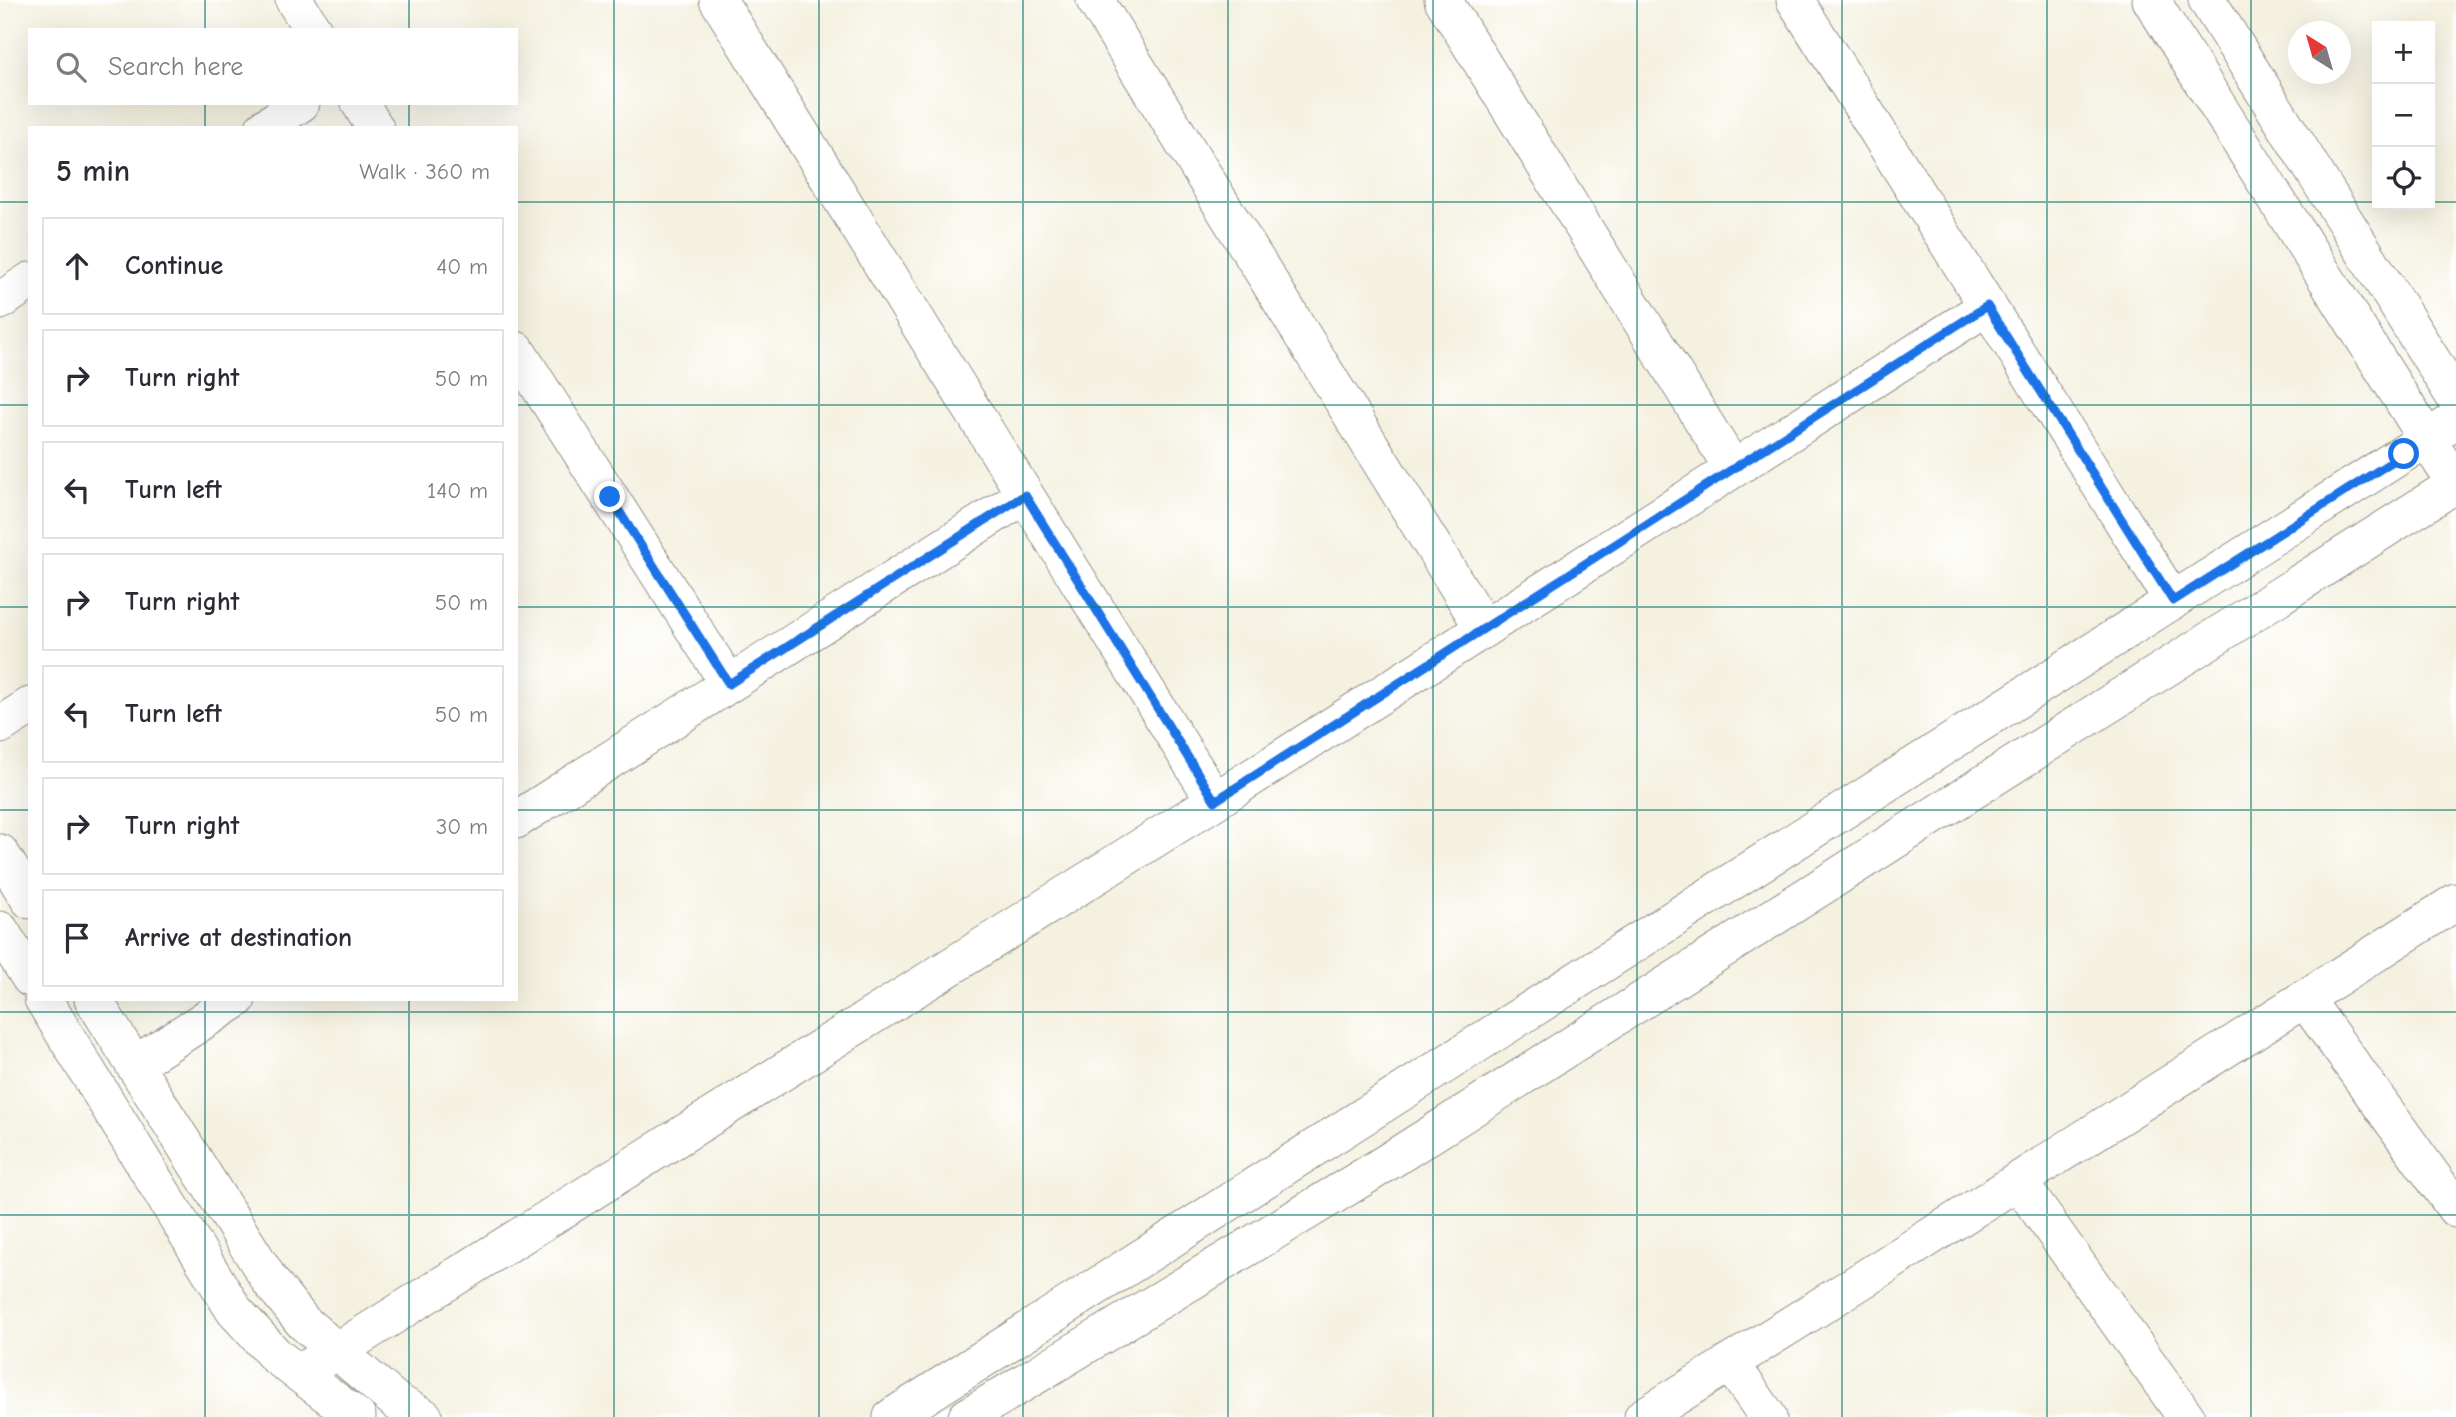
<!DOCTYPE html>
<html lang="en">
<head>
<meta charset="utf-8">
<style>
  :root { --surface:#fff; --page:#f2f2f3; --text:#2b2b33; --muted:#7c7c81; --line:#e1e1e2 }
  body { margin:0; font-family:"Comic Neue",sans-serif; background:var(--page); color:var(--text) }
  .controls { position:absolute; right:21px; top:21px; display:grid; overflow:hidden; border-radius:0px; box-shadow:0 7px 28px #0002 }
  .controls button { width:63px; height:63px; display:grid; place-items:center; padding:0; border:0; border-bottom:2px solid var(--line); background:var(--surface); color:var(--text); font:35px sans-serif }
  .compass { position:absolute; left:2288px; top:21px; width:63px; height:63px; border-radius:50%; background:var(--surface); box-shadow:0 7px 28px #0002; rotate:323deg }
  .stop { position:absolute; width:21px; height:21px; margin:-16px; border:5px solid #1a73e8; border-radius:50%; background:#fff }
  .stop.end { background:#1a73e8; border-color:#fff; box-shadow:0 2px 7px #0008 }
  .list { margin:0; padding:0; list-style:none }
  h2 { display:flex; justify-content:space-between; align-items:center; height:91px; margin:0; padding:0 28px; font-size:30px }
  h2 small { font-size:23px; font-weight:400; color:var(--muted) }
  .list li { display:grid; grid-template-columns:46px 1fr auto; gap:21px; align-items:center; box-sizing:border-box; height:98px; margin:0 14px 14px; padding:0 14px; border:2px solid var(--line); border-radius:0px }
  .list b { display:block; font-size:26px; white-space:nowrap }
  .list em { font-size:23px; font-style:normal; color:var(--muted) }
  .icon { flex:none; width:38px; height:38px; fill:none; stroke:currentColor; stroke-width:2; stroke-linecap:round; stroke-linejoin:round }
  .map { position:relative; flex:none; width:2456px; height:1417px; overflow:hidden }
  .search { position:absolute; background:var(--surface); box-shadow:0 7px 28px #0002; left:28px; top:28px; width:490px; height:77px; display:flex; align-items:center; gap:18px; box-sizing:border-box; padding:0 24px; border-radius:0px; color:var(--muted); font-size:26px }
  .panel { position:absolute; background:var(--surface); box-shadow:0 7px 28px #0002; left:28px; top:126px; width:490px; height:875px; border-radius:0px }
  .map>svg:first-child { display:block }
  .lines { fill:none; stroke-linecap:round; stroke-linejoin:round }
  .minor-casing { stroke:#908e86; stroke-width:39 }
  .minor { stroke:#fff; stroke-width:37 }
  .route { stroke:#1a73e8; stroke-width:9 }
  .grid { fill:none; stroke:#0f766e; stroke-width:2; stroke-opacity:0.55 }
</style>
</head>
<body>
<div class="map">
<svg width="2456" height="1417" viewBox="0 0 2456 1417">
  <rect width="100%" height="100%" fill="#fff"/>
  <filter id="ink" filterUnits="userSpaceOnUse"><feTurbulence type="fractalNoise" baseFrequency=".0143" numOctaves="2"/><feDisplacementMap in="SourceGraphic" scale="14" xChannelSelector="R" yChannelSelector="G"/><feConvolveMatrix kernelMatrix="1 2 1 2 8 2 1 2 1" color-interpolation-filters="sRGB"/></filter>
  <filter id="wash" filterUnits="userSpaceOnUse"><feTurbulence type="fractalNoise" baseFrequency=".00686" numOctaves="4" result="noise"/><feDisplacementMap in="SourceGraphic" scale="28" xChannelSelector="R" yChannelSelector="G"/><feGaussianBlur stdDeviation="1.57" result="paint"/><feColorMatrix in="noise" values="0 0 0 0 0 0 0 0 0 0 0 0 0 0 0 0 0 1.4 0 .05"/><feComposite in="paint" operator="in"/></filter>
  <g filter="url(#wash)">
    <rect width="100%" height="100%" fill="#f4f1e0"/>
  </g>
  <g filter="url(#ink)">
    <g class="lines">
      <g class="minor-casing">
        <path id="minor" d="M294 0 313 30
          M718 0 1215 801
          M1095 0 1484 629
          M1443 0 1733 469
          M1795 0 2173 601
          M2151 0 2456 485
          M2207 0 2456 399
          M360 103 375 128
          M264 128 301 103
          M0 301 30 281
          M516 350 729 684
          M0 725 30 706
          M516 820 1025 495
          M0 853 30 900
          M0 930 30 978
          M2304 998 2456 1209
          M43 999 234 1310 276 1356 357 1417
          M93 999 270 1281 303 1322 397 1402 424 1417
          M134 1065 237 999
          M2018 1181 2186 1417
          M1730 1363 1768 1417
          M299 1373 337 1351 1215 801 1988 306
          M892 1417 2456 420
          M967 1417 1367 1175 2456 484
          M1643 1417 1856 1284 2456 902"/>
      </g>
      <use href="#minor" class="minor"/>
    </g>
  </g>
  <g class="lines" filter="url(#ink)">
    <path class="route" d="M610 497 729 684 1025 495 1215 801 1987 306 2173 601 2404 454"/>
  </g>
  <path class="grid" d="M205 0V30M409 0V30M614 0V1417M819 0V1417M1023 0V1417M1228 0V1417M1433 0V1417M1637 0V1417M1842 0V1417M2047 0V1417M2251 0V1417M205 103V128M409 103V128M0 202H30M516 202H2377M2430 202H2456M0 405H30M516 405H2456M0 607H30M516 607H2456M0 810H30M516 810H2456M205 999V1417M409 999V1417M0 1012H2456M0 1215H2456"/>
</svg>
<div class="controls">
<button>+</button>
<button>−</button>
<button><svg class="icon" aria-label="locate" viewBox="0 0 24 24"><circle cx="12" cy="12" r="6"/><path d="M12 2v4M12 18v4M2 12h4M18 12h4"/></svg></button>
</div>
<svg class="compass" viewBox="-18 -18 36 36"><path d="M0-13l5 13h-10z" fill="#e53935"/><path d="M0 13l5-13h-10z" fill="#7c7c81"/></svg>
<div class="stop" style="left:2404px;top:454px"></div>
<div class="stop end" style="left:610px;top:497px"></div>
<div class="search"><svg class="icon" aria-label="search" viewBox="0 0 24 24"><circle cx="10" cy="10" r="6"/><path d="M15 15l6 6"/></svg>Search here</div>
<section class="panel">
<h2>5 min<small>Walk · 360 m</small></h2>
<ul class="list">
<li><svg class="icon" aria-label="ahead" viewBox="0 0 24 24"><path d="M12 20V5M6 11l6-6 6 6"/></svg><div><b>Continue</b></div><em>40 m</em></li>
<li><svg class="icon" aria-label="right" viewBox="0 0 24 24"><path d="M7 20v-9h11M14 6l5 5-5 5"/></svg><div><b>Turn right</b></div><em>50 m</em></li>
<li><svg class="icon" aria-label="left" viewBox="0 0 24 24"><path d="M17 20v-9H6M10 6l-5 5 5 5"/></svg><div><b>Turn left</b></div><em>140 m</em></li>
<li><svg class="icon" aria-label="right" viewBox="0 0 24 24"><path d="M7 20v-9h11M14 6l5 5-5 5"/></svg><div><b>Turn right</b></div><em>50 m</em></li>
<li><svg class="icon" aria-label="left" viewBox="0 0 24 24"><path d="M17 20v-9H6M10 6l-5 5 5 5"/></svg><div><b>Turn left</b></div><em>50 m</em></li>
<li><svg class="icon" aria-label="right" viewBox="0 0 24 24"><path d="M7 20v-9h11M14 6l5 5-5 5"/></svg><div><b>Turn right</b></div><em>30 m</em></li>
<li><svg class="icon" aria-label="arrive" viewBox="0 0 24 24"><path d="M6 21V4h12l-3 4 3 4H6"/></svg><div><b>Arrive at destination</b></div></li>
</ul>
</section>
</div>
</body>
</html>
